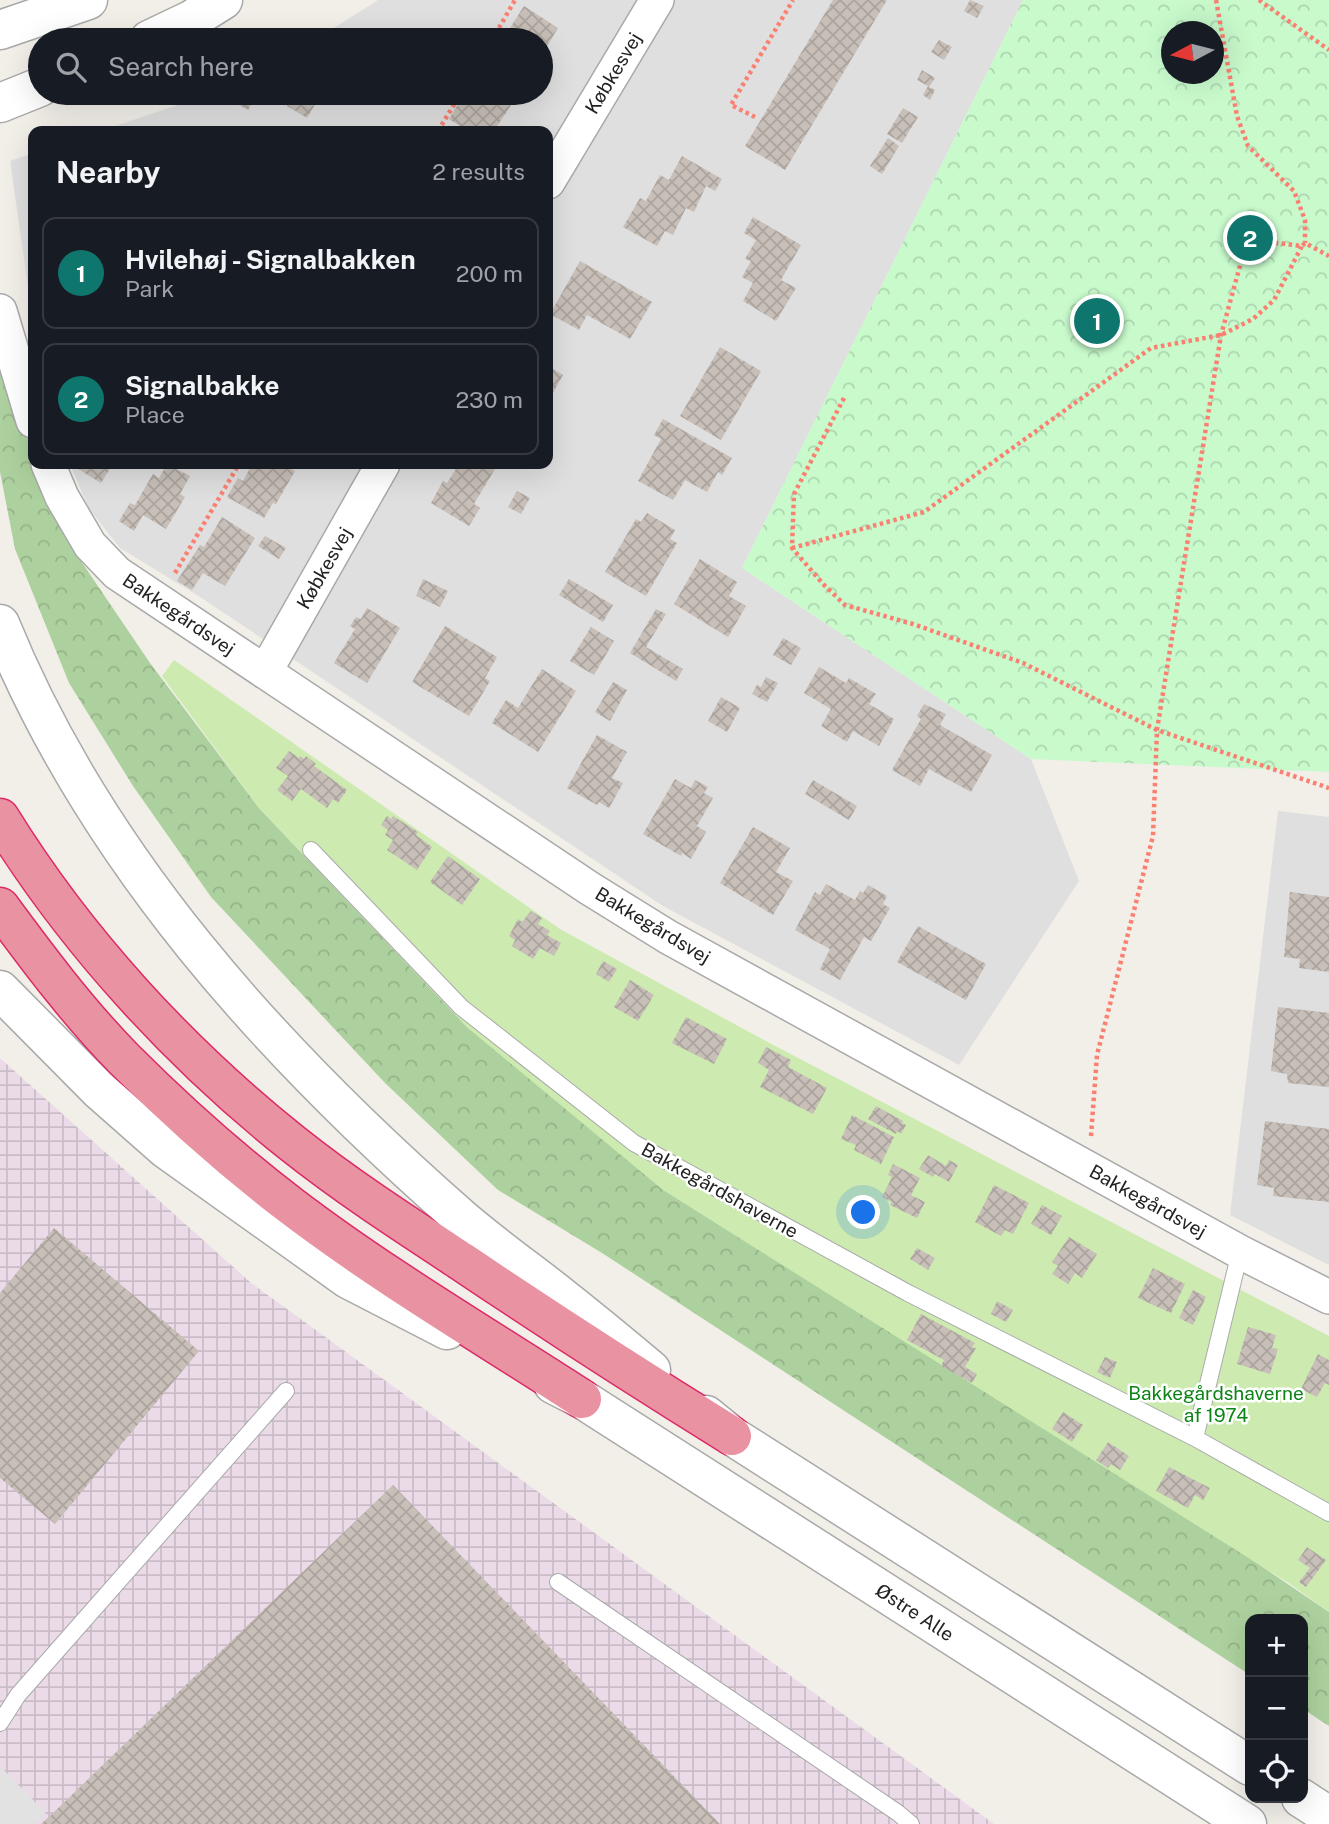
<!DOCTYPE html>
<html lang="en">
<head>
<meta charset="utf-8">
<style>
  :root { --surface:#171b24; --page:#242831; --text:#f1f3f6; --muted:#9ea1a6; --line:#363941; --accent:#0f766e }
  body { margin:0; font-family:"Public Sans",sans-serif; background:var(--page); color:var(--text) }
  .controls { position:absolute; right:21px; bottom:21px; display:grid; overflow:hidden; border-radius:14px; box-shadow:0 7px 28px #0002 }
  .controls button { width:63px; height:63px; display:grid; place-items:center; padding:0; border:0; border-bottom:2px solid var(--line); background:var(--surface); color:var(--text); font:35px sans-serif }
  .compass { position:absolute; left:1161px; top:21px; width:63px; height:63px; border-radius:50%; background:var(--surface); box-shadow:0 7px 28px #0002; rotate:263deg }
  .you { position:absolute; left:864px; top:1213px; width:24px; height:24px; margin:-18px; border:5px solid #fff; border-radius:50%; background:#1a73e8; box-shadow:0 0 0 10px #1a73e833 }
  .badge { display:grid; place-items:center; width:46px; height:46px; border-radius:50%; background:var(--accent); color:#fff; font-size:23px; font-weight:700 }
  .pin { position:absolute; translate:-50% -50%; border:4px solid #fff; box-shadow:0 2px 7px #0006 }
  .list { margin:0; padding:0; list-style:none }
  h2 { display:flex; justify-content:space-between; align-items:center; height:91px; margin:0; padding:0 28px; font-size:30px }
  h2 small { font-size:23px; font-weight:400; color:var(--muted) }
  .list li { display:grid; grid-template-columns:46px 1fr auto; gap:21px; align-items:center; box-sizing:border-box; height:112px; margin:0 14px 14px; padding:0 14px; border:2px solid var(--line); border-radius:14px }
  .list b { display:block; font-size:26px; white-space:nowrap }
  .list p { margin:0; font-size:23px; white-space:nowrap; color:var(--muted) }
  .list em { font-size:23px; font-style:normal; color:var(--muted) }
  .icon { flex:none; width:38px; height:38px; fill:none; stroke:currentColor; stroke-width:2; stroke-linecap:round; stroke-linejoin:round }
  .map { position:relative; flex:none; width:1329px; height:1824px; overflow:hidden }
  .search { position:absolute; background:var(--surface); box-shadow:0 7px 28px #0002; left:28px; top:28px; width:525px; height:77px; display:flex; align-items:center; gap:18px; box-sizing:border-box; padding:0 24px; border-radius:38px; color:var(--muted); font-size:26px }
  .panel { position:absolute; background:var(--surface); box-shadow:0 7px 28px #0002; left:28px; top:126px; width:525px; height:343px; border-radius:14px }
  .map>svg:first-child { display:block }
  .residential { fill:#e0dfdf }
  .industrial { fill:url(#industrial-grid) }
  .forest { fill:url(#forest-crowns) }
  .park { fill:url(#park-crowns); fill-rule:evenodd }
  .garden { fill:#cdebb0 }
  .parking { fill:#e2e2e2 }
  .building { fill:url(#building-cross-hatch) }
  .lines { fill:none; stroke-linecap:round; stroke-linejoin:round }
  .service-casing { stroke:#a9a9a9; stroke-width:18 }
  .minor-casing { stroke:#a9a9a9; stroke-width:36 }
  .tertiary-casing { stroke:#a9a9a9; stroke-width:41 }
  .motorway-casing { stroke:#dc2a67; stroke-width:41 }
  .path { stroke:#fa8072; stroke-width:4.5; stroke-dasharray:3.5 3.5; stroke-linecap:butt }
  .service { stroke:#fff; stroke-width:16 }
  .minor { stroke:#fff; stroke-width:33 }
  .tertiary { stroke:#fff; stroke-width:38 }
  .motorway { stroke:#e892a2; stroke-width:38 }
  .labels { text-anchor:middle; stroke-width:5; stroke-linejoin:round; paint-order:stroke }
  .street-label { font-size:19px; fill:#222; stroke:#fff }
  .park-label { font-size:19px; fill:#0c8416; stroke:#fff }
</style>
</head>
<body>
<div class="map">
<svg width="1329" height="1824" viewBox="0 0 1329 1824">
  <defs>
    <pattern id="industrial-grid" width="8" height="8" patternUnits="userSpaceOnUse" patternTransform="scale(1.75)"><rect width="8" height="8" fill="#ebdbe8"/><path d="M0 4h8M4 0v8" fill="none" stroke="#c9bcc7"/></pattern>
    <pattern id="forest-crowns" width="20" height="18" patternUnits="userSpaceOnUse" patternTransform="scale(1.75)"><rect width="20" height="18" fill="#add19e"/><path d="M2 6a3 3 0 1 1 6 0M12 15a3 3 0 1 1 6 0" fill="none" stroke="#95b388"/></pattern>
    <pattern id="park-crowns" width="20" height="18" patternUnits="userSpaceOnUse" patternTransform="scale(1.75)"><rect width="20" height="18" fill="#c8facc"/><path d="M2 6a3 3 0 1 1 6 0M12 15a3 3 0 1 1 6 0" fill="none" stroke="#acd6af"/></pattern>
    <pattern id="building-cross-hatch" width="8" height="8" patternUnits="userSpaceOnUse" patternTransform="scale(1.75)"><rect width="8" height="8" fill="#c7bfb8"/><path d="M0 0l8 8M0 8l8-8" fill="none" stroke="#aba49e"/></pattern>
  </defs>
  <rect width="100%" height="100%" fill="#f2efe9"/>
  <path class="residential" d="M378 0H1023L742 568 1031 759 1079 881 959 1065 663 906 200 597 120 548 89 509 70 464H548V131H100L175 106 206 93H541V40H315Z
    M33 153V322L10 161Z
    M1278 811 1329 817V1265L1230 1215Z"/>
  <path class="industrial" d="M0 1058 250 1282 994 1824H0Z"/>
  <path class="forest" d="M0 360 33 452V464H38L64 536 150 663 259 808 468 1028 1329 1612V1726L1303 1709V1619H1250V1675L602 1253 498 1190 385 1083 211 897 133 786 69 683 15 549 0 472Z"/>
  <path class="park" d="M1023 0H1329V772L1031 759 742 568ZM1172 32H1214V74H1172Z"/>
  <path class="garden" d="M174 660 560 929 762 1039 1329 1336V1612L1290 1584 663 1190 468 1028 259 808 162 676Z"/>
  <path class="parking" d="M0 1766 46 1813 35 1824H0Z"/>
  <path class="building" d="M833 0H887L785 170 745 146Z
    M970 0 984 6 977 18 964 11Z
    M524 6 558 28 541 56V40H498L502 35 505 36Z
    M939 40 952 47 944 60 931 52Z
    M922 70 935 78 929 87 935 90 930 100 923 95 928 86 917 80Z
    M240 93H258L248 110 234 102Z
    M271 93H327L321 103 317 101 307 118 287 106 288 103Z
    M472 93H516L517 96 494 131H468L449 119 461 99 466 102Z
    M903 108 918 117 902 143 887 134Z
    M888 138 899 146 882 174 870 166Z
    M682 156 722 179 715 191 706 186 694 212 686 208 673 235 665 231 657 246 623 227 640 198 646 201 660 175 669 180Z
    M753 217 801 245 781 280 796 288 776 321 743 301 753 283 742 277 751 261 745 259 756 240 744 233Z
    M580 261 652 302 630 339 587 315 579 330 550 314Z
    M720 347 761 371 721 440 680 416Z
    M548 366 563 375 548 402Z
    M663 419 732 458 722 475 718 472 707 492 685 480 673 500 638 481 661 439 654 435Z
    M70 464H113L101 483Z
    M167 464 190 476 180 494 185 497 166 529 143 515 134 531 119 521 130 503 135 505 153 474 159 478Z
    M252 464H286L285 465 295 471 276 504 273 503 264 518 227 497 238 478 243 481Z
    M459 464H498L474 504 480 508 469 526 431 503 443 481 447 483Z
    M517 491 530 498 521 514 508 507Z
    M647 513 675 530 670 539 677 543 646 596 605 572 636 519 641 522Z
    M222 517 255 538 225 586 203 573 192 590 177 581 200 545 204 547Z
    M265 536 286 548 279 559 258 546Z
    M700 559 737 582 729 596 746 606 728 637 674 604Z
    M423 579 448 591 440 607 416 596Z
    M569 579 613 605 603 622 559 595Z
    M367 608 400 628 367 683 334 663 355 629 350 626 356 617 361 619Z
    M656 609 666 614 646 647 683 669 676 681 630 653Z
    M445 626 497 657 485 678 490 681 469 716 412 682Z
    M591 627 614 641 594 675 570 661Z
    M783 638 801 648 791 665 773 655Z
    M819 667 846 683 849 678 876 694 869 704 894 719 879 746 853 731 847 742 821 726 831 709 804 693Z
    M542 669 576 691 538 752 492 723 506 700 518 708Z
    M766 677 778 683 767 702 752 694 757 685 761 687Z
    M613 682 627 690 610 721 595 712Z
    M721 697 740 708 727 732 708 721Z
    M924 704 946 714 940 725 992 755 971 792 929 769 920 786 892 770 921 719 917 716Z
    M597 735 627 752 612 778 623 783 609 808 599 802 597 805 567 788Z
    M289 751 299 758 300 756 304 759 306 756 316 764 314 766 347 790 338 803 333 799 327 808 301 789 292 801 277 790 288 776 276 768Z
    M675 779 691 788 695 780 708 787 704 793 713 798 697 826 706 832 691 859 682 853 681 856 643 834Z
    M813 780 857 806 849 820 805 794Z
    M387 816 391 819 393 816 418 832 416 835 432 847 417 870 387 850 393 840 385 835 388 830 381 825Z
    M753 827 790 848 776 872 793 881 773 915 720 883Z
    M448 856 480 879 462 905 430 882Z
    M826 884 855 900 860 891 863 893 868 885 887 896 883 904 890 908 871 941 864 937 840 980 820 969 830 949 795 930 815 892 820 895Z
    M1290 892 1329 897V972L1299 968 1300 959 1284 957Z
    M531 911 542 918 538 924 550 931 547 935 561 943 554 956 540 948 533 959 512 946 515 940 509 936 518 919 522 922Z
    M918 926 986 964 966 1000 897 962Z
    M603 961 617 969 609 982 596 974Z
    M630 980 654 995 638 1021 614 1007Z
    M1278 1007 1329 1013V1087L1288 1083 1287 1074 1271 1071Z
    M686 1017 727 1039 714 1064 672 1043Z
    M766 1047 791 1060 788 1067 827 1088 813 1114 760 1087 769 1070 758 1063Z
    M876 1106 903 1121 902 1123 906 1125 901 1134 897 1131 896 1134 868 1119Z
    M852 1115 894 1137 881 1164 854 1150 856 1145 841 1139Z
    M1265 1121 1329 1129V1202L1273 1196 1274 1188 1257 1185Z
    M928 1155 946 1166 949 1160 958 1165 949 1182 935 1174 933 1177 919 1169Z
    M893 1164 920 1178 911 1195 925 1202 917 1218 890 1205 892 1202 882 1197 892 1177 888 1175Z
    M994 1185 1029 1203 1013 1234 1005 1230 1001 1236 975 1222Z
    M1042 1205 1062 1216 1051 1235 1031 1224Z
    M54 1228 199 1351 55 1524 0 1478V1293Z
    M1069 1237 1097 1254 1082 1278 1075 1273 1068 1284 1052 1274 1058 1266 1052 1262Z
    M917 1248 935 1258 928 1270 910 1259Z
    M1153 1268 1185 1284 1171 1313 1138 1298Z
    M1193 1290 1206 1297 1193 1325 1179 1318Z
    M997 1301 1013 1310 1006 1322 991 1314Z
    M921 1314 975 1343 972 1347 976 1348 965 1367 977 1374 972 1383 941 1366 944 1360 907 1340Z
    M1248 1327 1276 1335 1272 1348 1278 1349 1270 1374 1237 1364Z
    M1318 1354 1329 1360V1385L1325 1383 1317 1397 1301 1389Z
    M1105 1357 1117 1362 1110 1378 1097 1372Z
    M1063 1412 1083 1425 1072 1442 1052 1429Z
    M1108 1442 1129 1456 1120 1470 1111 1464 1108 1468 1096 1460Z
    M1169 1467 1210 1488 1203 1500 1195 1495 1188 1508 1156 1491Z
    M393 1485 720 1824H41L52 1814Z
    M1307 1547 1326 1560 1306 1587 1299 1582 1310 1568 1298 1560Z"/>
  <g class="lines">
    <g class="service-casing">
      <path id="service" d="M311 850 461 1007 634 1143 908 1293 1195 1438 1329 1513
        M1195 1438 1240 1252
        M558 1582 898 1813 911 1824
        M0 1723 18 1695 286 1391"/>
    </g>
    <g class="minor-casing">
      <path id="minor" d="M548 182 657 0
        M0 311 33 421
        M48 464 62 497 90 545 117 573 589 888 668 937 1240 1252 1329 1297
        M265 672 383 464"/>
    </g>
    <g class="tertiary-casing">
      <path id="tertiary" d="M0 30 88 0
        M149 40 191 20 223 0
        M0 103 40 87
        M0 624C96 860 272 1052 461 1218 490 1243 522 1266 553 1290 586 1316 619 1343 651 1370
        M0 990 99 1090 166 1149 348 1279 447 1330
        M553 1384 582 1399 1247 1824
        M706 1415 732 1436 1250 1766
        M1301 1798 1329 1816"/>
    </g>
    <g class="motorway-casing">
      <path id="motorway" d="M0 818C76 941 179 1053 292 1143 346 1186 403 1223 461 1261 550 1321 640 1379 732 1436
        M0 907C39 960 78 1012 124 1059 176 1111 232 1161 291 1206 383 1276 485 1336 582 1399"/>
    </g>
    <path class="path" d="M1216 0 1237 116 1248 146 1294 191 1305 220V243
      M1259 0 1329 50
      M492 40 515 0
      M755 117 731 105 793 0
      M438 131 461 93
      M844 398 794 494 792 548 824 585 845 605 913 624 1023 663 1157 730 1329 788
      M792 548 924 512 1151 348 1221 335 1253 319 1274 300 1302 246
      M175 573 239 464
      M1091 1136 1097 1055 1153 836 1157 730 1221 335 1246 244 1252 240 1302 246 1305 243 1329 256"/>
    <use href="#service" class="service"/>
    <use href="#minor" class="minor"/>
    <use href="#tertiary" class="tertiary"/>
    <use href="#motorway" class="motorway"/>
  </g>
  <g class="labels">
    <g class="street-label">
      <text transform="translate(613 73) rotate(-59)" y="7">Købkesvej</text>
      <text transform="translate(324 568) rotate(-60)" y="7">Købkesvej</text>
      <text transform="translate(179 614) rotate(34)" y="7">Bakkegårdsvej</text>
      <text transform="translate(653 925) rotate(31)" y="7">Bakkegårdsvej</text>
      <text transform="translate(720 1190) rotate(29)" y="7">Bakkegårdshaverne</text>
      <text transform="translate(1148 1201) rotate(29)" y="7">Bakkegårdsvej</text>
      <text transform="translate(915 1612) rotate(33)" y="7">Østre Alle</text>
    </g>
    <g class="park-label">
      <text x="1216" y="1400">Bakkegårdshaverne<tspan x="1216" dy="22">af 1974</tspan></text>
    </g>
  </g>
</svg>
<div class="controls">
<button>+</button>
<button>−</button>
<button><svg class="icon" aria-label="locate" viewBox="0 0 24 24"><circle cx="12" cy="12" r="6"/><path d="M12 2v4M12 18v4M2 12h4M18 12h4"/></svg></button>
</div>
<svg class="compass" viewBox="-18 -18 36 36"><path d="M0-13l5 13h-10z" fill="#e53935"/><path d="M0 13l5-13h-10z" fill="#9ea1a6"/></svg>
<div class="you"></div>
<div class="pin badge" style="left:1097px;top:321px">1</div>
<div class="pin badge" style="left:1250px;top:238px">2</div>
<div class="search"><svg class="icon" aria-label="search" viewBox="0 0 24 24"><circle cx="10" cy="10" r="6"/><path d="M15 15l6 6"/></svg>Search here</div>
<section class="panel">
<h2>Nearby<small>2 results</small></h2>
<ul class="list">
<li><span class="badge">1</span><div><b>Hvilehøj - Signalbakken</b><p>Park</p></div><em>200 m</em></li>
<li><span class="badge">2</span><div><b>Signalbakke</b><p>Place</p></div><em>230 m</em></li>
</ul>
</section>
</div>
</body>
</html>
